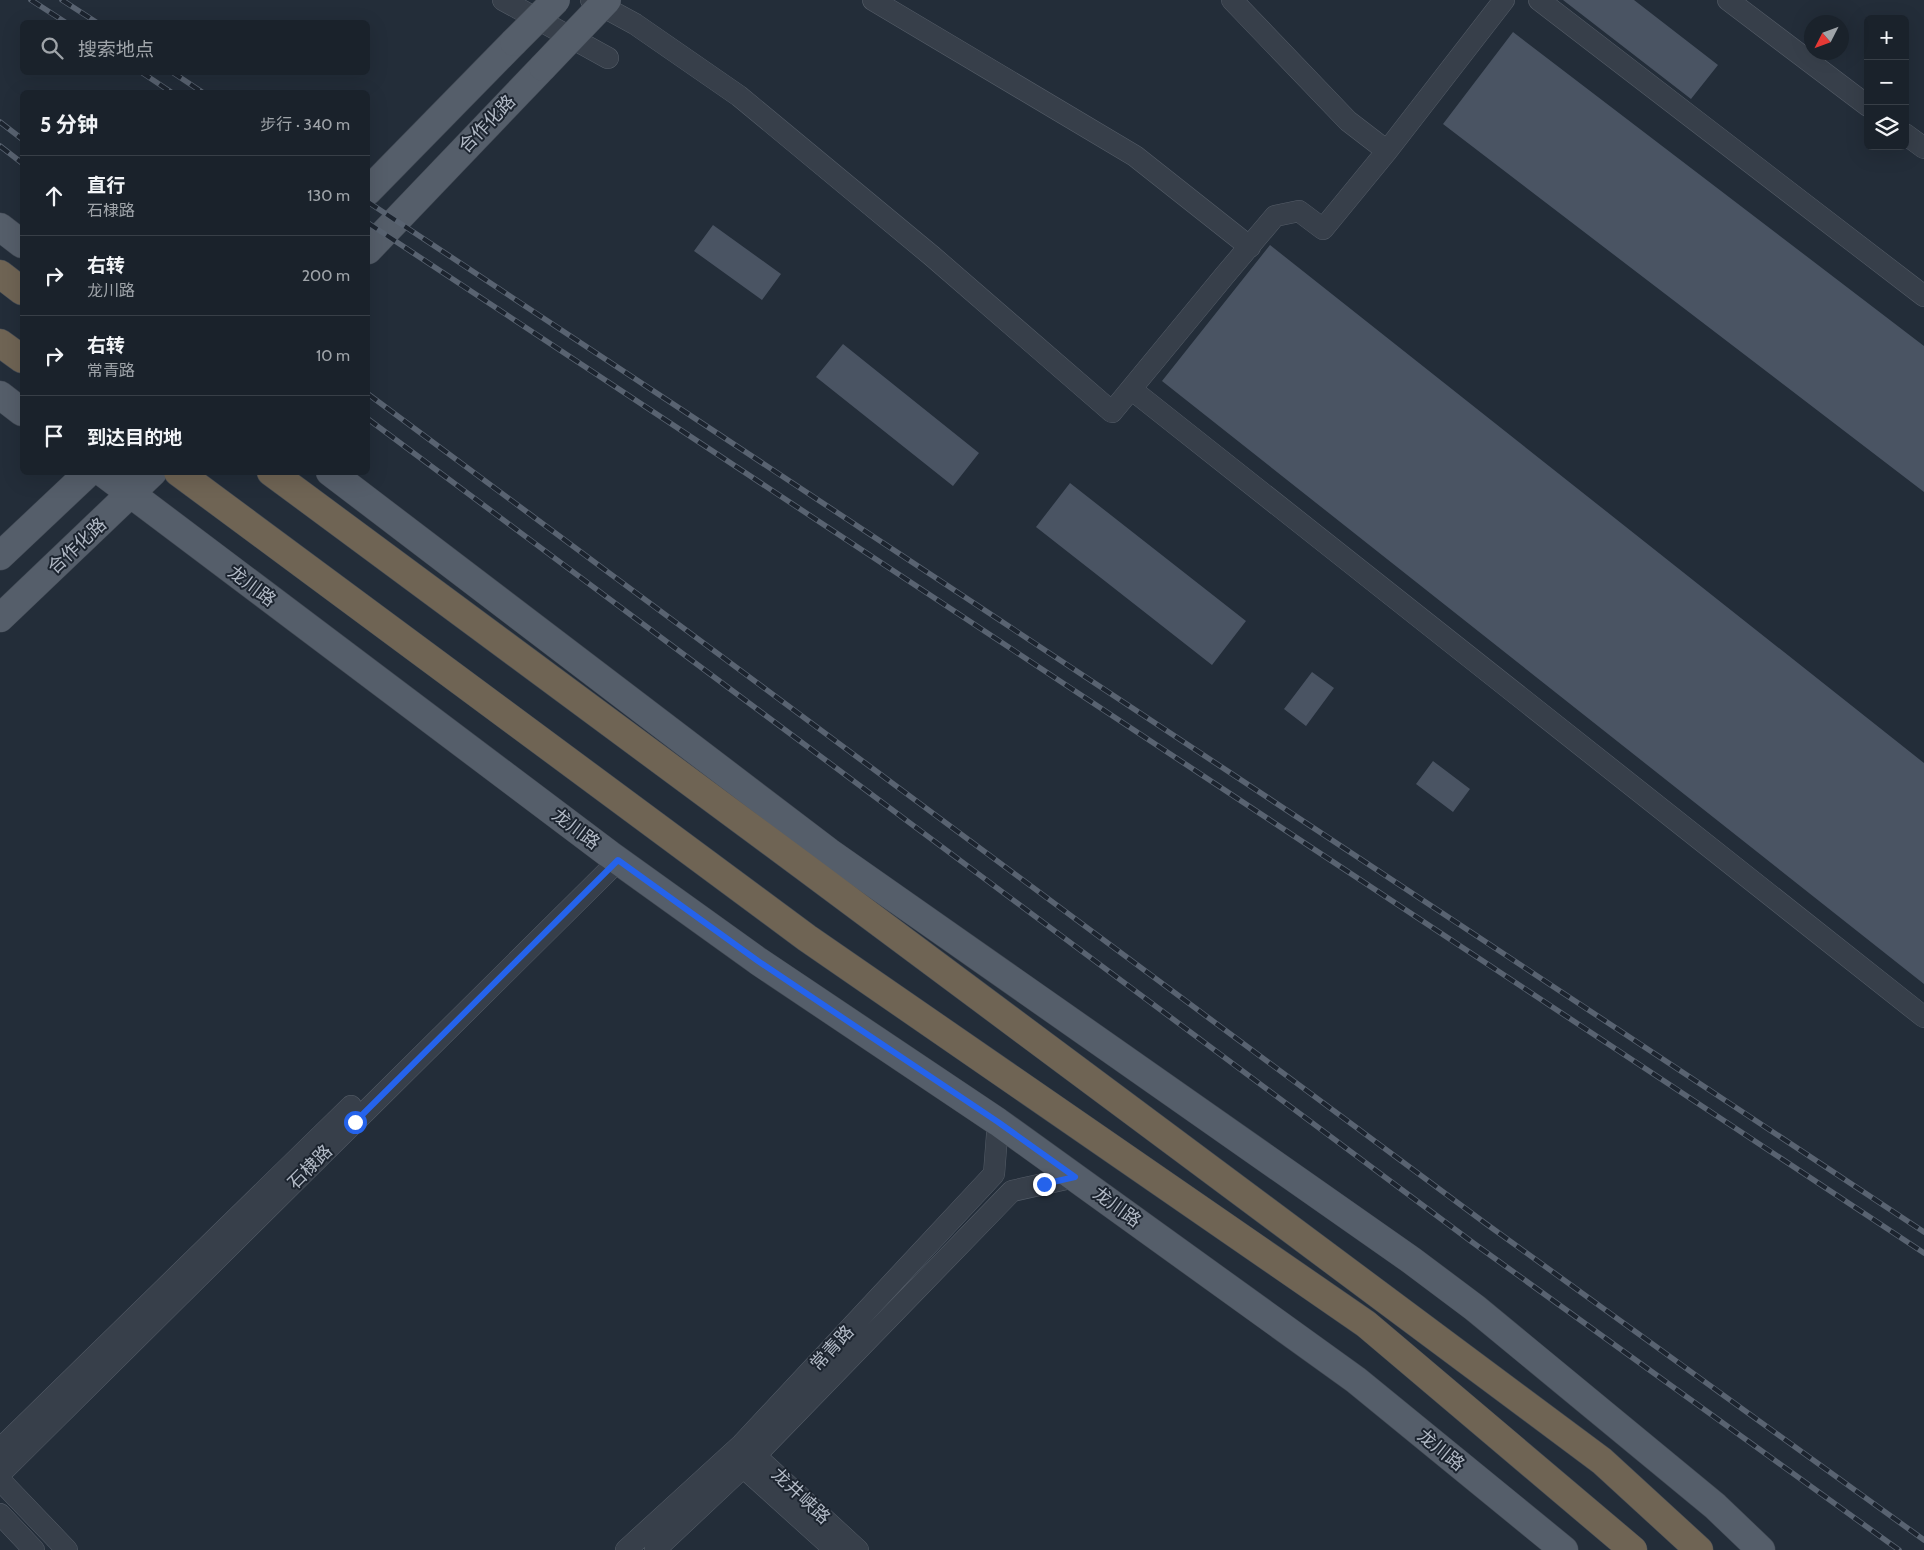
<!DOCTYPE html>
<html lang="zh">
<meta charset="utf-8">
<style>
body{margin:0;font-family:Cabin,"Noto Sans SC",sans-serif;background:#232a33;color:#f1f3f6}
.controls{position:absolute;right:15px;top:15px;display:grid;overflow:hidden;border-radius:8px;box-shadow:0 5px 20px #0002}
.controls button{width:45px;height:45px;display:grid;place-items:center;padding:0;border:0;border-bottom:1px solid #383f47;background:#1a222b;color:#f1f3f6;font:25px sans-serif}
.compass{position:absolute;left:1804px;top:15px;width:45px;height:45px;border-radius:50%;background:#1a222b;box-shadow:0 5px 20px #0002;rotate:228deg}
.stop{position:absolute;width:15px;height:15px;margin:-11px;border:4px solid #2563eb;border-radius:50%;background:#fff}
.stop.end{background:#2563eb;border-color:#fff;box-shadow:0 1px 5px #0008}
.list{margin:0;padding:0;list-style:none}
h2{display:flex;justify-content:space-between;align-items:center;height:65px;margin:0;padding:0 20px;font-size:21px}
h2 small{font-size:16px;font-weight:400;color:#9fa4a9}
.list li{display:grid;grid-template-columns:32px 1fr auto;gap:15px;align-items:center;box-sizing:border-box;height:80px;padding:0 20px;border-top:1px solid #383f47}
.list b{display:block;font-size:19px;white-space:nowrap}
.list p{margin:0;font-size:16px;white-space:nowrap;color:#9fa4a9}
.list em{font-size:16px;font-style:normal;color:#9fa4a9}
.icon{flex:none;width:28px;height:28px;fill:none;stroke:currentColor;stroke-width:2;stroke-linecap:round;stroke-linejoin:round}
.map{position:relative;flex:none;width:1924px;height:1550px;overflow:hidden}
.search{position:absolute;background:#1a222b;box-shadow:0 5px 20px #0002;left:20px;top:20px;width:350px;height:55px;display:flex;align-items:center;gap:12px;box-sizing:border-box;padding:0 18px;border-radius:8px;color:#9fa4a9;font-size:19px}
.panel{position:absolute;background:#1a222b;box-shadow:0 5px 20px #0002;left:20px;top:90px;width:350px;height:385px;border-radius:8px}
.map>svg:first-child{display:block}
.building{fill:#4a5463}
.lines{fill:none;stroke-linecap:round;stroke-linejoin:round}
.minor-casing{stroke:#555d68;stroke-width:22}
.major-casing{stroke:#404853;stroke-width:29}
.highway-casing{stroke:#424a55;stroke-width:29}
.minor{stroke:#373f4a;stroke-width:21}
.major{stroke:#555e6a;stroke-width:28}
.highway{stroke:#6f6454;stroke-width:28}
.rail-casing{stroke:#596371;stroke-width:5.5}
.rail{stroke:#1c242f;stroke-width:4;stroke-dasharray:11;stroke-linecap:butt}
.major-bridge-casing{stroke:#404853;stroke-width:29;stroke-linecap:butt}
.major-bridge{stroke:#555e6a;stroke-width:28}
.route{stroke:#2563eb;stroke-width:6}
.labels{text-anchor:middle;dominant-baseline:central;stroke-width:4;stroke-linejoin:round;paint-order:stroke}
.street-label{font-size:18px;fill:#b2bac6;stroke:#1c242f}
</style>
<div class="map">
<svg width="1924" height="1550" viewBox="0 0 1924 1550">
<rect width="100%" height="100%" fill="#232d39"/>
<path class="building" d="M1563,0H1634L1718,65L1691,99Z
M1513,32L1924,346V492L1443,124Z
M713,225L781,274L762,300L694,251Z
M1270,245L1924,763V984L1162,381Z
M843,344L979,453L953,486L816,377Z
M1070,483L1246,621L1212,665L1036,527Z
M1312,672L1334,688L1306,726L1284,709Z
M1433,761L1470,789L1453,812L1416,784Z"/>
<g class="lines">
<g class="minor-casing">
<path id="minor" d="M503,0L608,58
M591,0L635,24L739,96L932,256L1112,412L1225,275L1275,216L1299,211L1323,229L1387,151
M873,0L1135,156L1250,247
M1232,0L1348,121L1387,151L1504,0
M1539,0L1924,296
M1728,0L1868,106
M1905,134L1924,148
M1131,389L1924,1017
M746,1447L858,1550
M0,1449L351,1106
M732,1460L743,1467L835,1550
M0,1474L619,860
M0,1480L67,1550
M0,1514L34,1550
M626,1550L742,1444L994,1174L998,1122
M655,1550L756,1455L1012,1191L1075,1177"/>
</g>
<g class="major-casing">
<path id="major" d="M368,191L514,42
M0,227L22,244
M368,250L543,67
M0,395L22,412
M102,472L609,854L758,961L998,1122L1356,1380L1564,1550
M330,472L829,852L1411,1260L1475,1308L1715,1506L1761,1550
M0,556L89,472
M0,618L153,472"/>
</g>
<g class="highway-casing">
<path id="highway" d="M0,274L22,291
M0,343L22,359
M178,472L807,938L1366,1324L1633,1550
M271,472L802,865L1602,1461L1699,1550"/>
</g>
<use href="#minor" class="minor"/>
<use href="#major" class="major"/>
<use href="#highway" class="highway"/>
<g class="rail-casing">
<path id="rail" d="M31,0L65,22
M62,0L96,22
M141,72L171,92
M172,72L202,92
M0,122L22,139
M0,146L22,163
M368,202L1924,1232
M368,223L1924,1253
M368,394L1485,1223L1924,1540
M368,419L1472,1242L1899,1550"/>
</g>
<use href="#rail" class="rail"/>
<g class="major-bridge-casing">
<path id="major-bridge" d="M514,42L556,0
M543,67L607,0"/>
</g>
<use href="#major-bridge" class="major-bridge"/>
</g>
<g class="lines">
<path class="route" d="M355,1122L618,860L758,961L998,1122L1075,1177L1044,1184"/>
</g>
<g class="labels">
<g class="street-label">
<text transform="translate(487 124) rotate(-46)">合作化路</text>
<text transform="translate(77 546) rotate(-43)">合作化路</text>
<text transform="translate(252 586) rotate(37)">龙川路</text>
<text transform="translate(576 829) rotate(37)">龙川路</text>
<text transform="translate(310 1167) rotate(-45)">石棣路</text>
<text transform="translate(1117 1207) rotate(36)">龙川路</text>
<text transform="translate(832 1348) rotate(-47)">常青路</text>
<text transform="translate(1441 1450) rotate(39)">龙川路</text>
<text transform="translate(801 1496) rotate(43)">龙井峡路</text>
</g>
</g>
</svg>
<div class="controls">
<button>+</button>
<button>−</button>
<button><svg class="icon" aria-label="layers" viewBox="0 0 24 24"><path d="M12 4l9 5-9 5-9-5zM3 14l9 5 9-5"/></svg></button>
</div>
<svg class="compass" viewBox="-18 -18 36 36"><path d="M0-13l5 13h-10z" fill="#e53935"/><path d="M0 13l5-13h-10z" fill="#9fa4a9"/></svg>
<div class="stop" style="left:355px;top:1122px"></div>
<div class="stop end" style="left:1044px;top:1184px"></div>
<div class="search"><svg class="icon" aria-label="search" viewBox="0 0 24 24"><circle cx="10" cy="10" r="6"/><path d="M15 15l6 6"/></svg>搜索地点</div>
<section class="panel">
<h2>5 分钟<small>步行 · 340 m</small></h2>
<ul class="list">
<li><svg class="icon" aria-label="ahead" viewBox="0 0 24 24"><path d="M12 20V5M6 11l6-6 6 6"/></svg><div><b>直行</b><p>石棣路</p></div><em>130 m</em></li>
<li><svg class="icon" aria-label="right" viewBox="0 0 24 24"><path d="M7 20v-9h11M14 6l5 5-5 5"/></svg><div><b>右转</b><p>龙川路</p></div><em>200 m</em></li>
<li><svg class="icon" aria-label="right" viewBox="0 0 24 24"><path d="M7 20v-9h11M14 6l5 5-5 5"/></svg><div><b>右转</b><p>常青路</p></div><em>10 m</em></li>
<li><svg class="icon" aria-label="arrive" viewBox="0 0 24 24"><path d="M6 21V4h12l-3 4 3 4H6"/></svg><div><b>到达目的地</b></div></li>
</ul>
</section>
</div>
